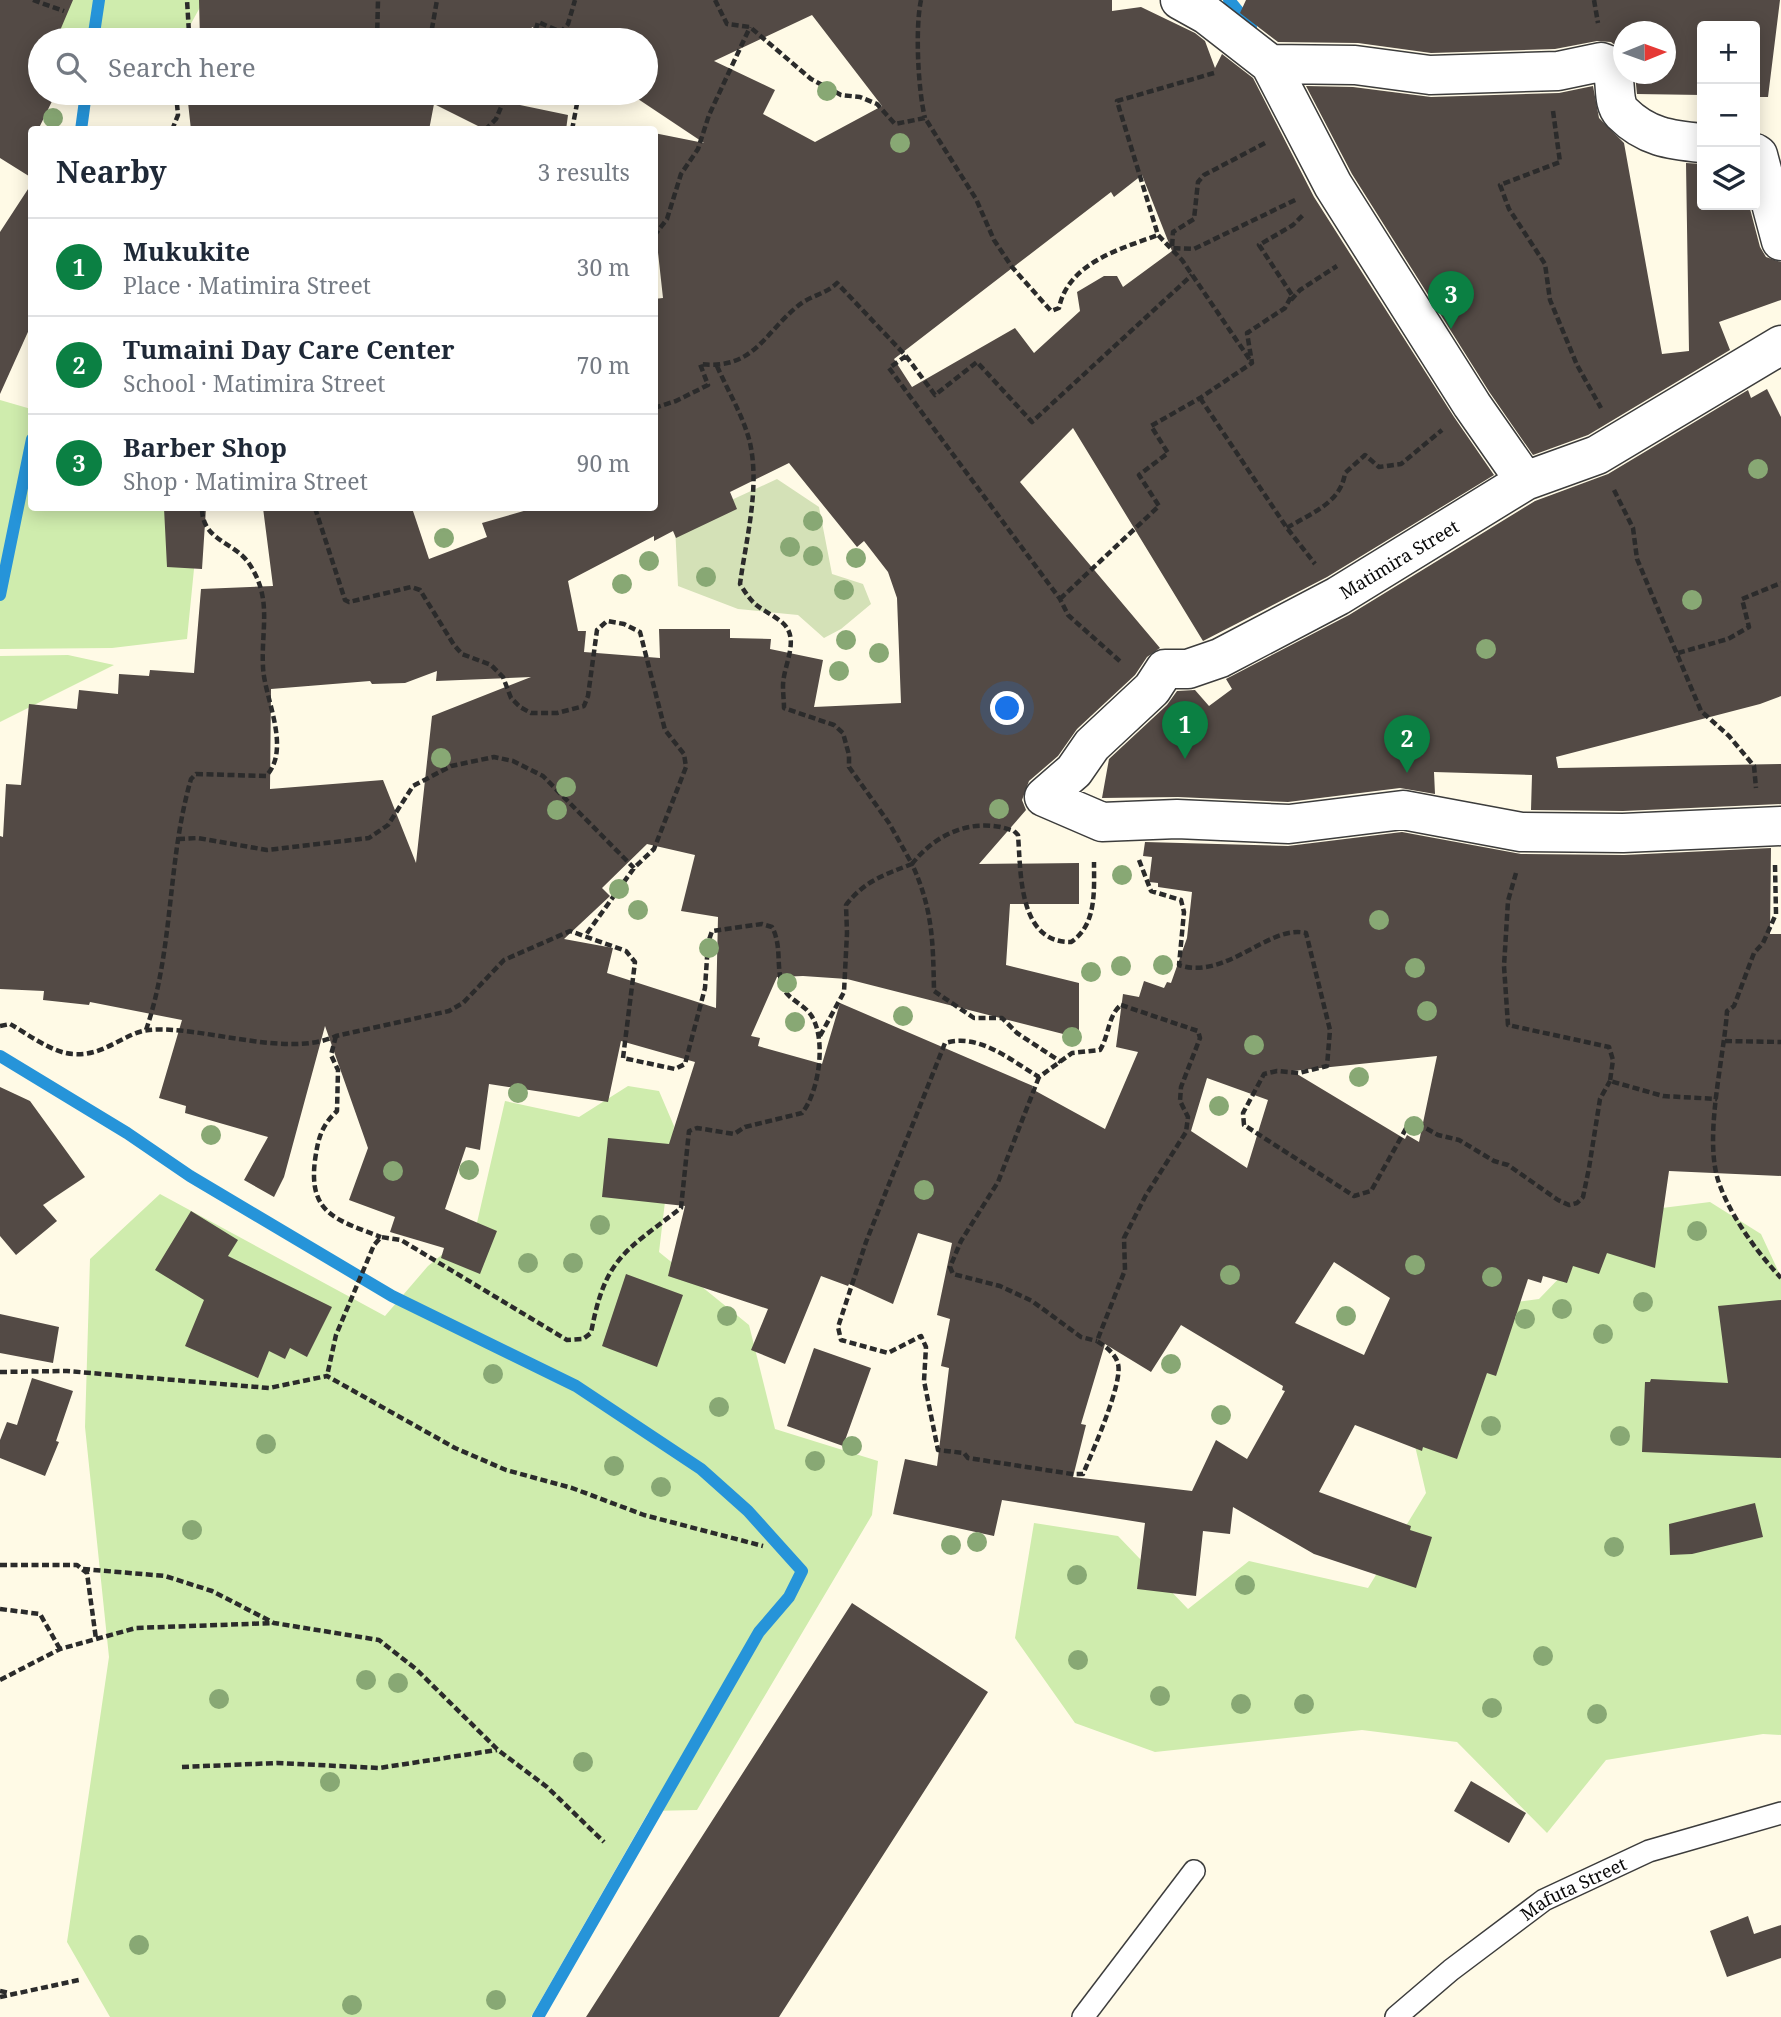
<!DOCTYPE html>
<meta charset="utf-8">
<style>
body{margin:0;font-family:"Noto Serif",serif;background:#f6f6f7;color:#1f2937}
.controls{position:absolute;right:21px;top:21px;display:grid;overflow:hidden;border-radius:7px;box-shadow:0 4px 18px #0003}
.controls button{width:63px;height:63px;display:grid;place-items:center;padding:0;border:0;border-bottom:2px solid #e0e1e3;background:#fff;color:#1f2937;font:35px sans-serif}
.compass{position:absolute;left:1613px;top:21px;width:63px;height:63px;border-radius:50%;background:#fff;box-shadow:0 4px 18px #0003;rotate:89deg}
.you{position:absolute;left:1008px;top:709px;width:24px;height:24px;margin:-18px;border:5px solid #fff;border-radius:50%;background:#1a73e8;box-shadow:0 0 0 10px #1a73e833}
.badge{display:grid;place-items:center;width:46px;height:46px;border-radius:50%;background:#0b8043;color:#fff;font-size:23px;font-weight:700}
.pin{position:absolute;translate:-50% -58px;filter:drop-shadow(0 2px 4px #0008)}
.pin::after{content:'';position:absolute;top:37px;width:24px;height:21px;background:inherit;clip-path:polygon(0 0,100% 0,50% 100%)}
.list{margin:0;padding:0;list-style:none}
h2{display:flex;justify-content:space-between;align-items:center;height:91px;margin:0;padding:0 28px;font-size:30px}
h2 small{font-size:23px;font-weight:400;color:#747a83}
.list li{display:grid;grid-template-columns:46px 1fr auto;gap:21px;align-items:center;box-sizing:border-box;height:98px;padding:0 28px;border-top:2px solid #e0e1e3}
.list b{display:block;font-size:26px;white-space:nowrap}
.list p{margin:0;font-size:23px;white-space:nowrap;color:#747a83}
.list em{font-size:23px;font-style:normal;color:#747a83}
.icon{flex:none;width:38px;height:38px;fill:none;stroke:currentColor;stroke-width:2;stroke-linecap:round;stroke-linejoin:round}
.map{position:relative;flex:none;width:1781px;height:2017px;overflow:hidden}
.search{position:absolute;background:#fff;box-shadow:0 4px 18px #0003;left:28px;top:28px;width:630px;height:77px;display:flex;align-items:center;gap:18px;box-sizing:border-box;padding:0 24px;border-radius:38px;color:#747a83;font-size:26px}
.panel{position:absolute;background:#fff;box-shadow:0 4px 18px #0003;left:28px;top:126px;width:630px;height:385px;border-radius:7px}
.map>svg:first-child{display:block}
.green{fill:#cfecad}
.cemetery{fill:#d4e1b7}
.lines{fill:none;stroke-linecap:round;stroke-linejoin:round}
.stream{stroke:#2694d9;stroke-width:12}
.building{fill:#534a45;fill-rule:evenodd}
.lane-casing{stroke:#3c3c3c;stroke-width:24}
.street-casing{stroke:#3c3c3c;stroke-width:41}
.path{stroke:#2b2b2b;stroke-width:4.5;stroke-dasharray:7 3.5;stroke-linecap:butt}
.lane{stroke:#fff;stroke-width:21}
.street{stroke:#fff;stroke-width:38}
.tree{fill:#88a874}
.labels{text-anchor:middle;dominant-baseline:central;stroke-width:7;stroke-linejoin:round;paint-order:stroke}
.street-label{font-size:18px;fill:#090909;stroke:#fff}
</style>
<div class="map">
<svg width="1781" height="2017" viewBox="0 0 1781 2017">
<rect width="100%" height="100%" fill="#fffae6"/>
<path class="green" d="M50,0H204L182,40H62Z
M0,400L31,409L32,508H165L196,549L187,639L112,648L0,649Z
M68,655L114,665L0,722V656Z
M628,1086L659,1091L674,1126L659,1252L749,1325L775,1429L878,1461L872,1515L697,1810L649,1811L531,2017H110L67,1942L109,1657L85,1427L90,1259L160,1194L385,1316L428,1266L476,1227L505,1101L579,1117Z
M1710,1202L1761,1234L1781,1277V1735L1763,1734L1606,1760L1547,1833L1457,1742L1362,1730L1155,1752L1075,1723L1015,1638L1034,1523L1118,1536L1188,1609L1249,1561L1368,1588L1426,1493L1394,1356L1488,1306L1539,1299L1622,1213Z"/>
<path class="cemetery" d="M777,479L819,507L832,574L863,584L871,604L841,629L824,638L798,615L738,609L678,586L675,526Z"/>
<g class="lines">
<path class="stream" d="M1229,0L1251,27
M93,40L99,0
M81,130L86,93
M0,595L32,439
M0,1056L127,1133L190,1176L392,1296L576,1386L701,1469L748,1511L802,1571L789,1597L759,1632L538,2017"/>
</g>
<path class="building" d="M0,0H73L56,40H40V93H56L38,130H32V178L0,158Z
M199,0H1112V11L1141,7L1195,33L1205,41L1215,68L1222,54L1253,78L1314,197L1454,417L1494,475L1327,577L1203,641L1073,428L1020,482L1160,648L1147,657L1135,675L1077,729L1058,756L1029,781L1022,800L1026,810L979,864L1079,863V904H1010L1006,965L1079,983V1038L847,979L803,976L777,977L751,1036L760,1038L758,1046L822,1064L840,1003L1033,1086L1032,1089L1105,1129L1138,1052L1116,1047L1123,994L1139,997L1144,981L1164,988L1167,982L1171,983L1187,938L1192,892L1158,887V883L1149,882L1152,857L1143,856L1145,842L1288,846L1402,832L1521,854L1624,855L1771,848L1770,934H1781V1176L1669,1171L1655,1268L1607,1253L1599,1274L1573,1266L1567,1283L1543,1276L1541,1283L1528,1279L1496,1376L1487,1373L1457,1459L1423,1447L1422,1451L1355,1425L1319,1492L1411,1526L1410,1530L1432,1537L1416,1588L1314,1554L1233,1507L1230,1534L1203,1531L1196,1596L1137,1589L1145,1523L1002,1500L994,1536L893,1514L905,1459L937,1466L949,1368L941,1366L950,1319L937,1315L952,1243L918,1233L893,1304L849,1284L848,1286L821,1276L785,1364L751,1350L768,1309L668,1276L685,1206L602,1197L608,1138L669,1144L695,1062L621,1041L608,1102L489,1084L480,1150L466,1147L445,1209L497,1231L480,1274L441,1258L444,1248L390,1232L395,1217L349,1200L368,1148L325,1026L284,1177L274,1197L244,1180L268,1137L185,1113L186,1106L159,1098L182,1020L90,1002L89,1005L43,1000L44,991L0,989V836L3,837L6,784L21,785L29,704L77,709L79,690L118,694L119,674L149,676L150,670L194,673L201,589L273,586L263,508H412L429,559L487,537L482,523L534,508H654V299L663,298L654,216V133L704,143L629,93H646V40H551L532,27L528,40H200ZM812,15L882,106L815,142L763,114L775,90L714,61ZM1142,175L1172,251L1123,287L1117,276H1104L1077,292L1080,311L1034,353L1015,328L912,387L894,359L1111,192L1114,197ZM789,463L857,547L864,541L888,572L897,598L901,703L814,707L823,660L770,649L771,639L730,638V629H659L660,658L584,652L586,631H578L568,581L654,536V541L673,531L676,538L737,509L730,492ZM437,671L436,681L531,677L432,716L416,863L383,780L270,789L271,689L370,681L372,684L405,683ZM647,844L695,855L681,911L718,917L716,1008L607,973L613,948L564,939L610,896L602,888ZM1437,1056L1419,1142L1407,1135L1405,1139L1292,1071ZM1207,1078L1268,1100L1247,1168L1191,1131ZM1334,1262L1390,1298L1364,1355L1295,1323ZM1181,1325L1283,1386L1282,1390L1285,1391L1247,1459L1216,1440L1192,1491L1073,1477L1086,1425L1081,1424L1105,1344L1151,1372Z
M1246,0H1780L1768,97H1755V26H1702V95L1637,94L1635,74H1665V32H1623V51L1611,42L1597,41L1555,49L1431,53L1358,43L1278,42L1240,13Z
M1306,86L1353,87L1431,97L1559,93L1593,86L1599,118L1624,143L1662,354L1689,351L1686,163L1702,164V205H1749L1760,247L1766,257L1781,262V300L1719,322L1730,350L1588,435L1533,455L1490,393L1352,174Z
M187,93H505L501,101L568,115L566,130H486L434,104L429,130H191Z
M32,183V323L0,394V232Z
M1767,389L1781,417V696L1760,704L1556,757L1558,768L1781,764V804L1623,811L1531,810L1532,775L1434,772L1435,794L1400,788L1288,802L1178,797L1102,798L1109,759L1167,705L1177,691L1195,690L1209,706L1232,689L1226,679L1349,615L1535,501L1608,474L1748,390L1751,398Z
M164,508H206L202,569L167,567Z
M0,1087L30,1101L85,1177L43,1205L57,1221L16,1255L0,1236Z
M191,1211L238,1240L228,1256L332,1307L307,1357L290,1348L285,1359L269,1351L258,1378L185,1346L204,1300L155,1270Z
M626,1274L683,1295L657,1367L602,1346Z
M1781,1300V1458L1642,1452L1645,1382H1650L1651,1379L1728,1383L1718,1306Z
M0,1314L59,1327L53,1363L0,1353Z
M814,1348L871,1368L843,1446L787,1426Z
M32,1378L73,1391L56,1441L59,1442L45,1476L0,1458V1440L7,1422L17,1425Z
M1755,1503L1763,1537L1692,1554L1670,1555L1669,1524Z
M852,1603L988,1692L779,2017H586Z
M1471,1781L1526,1813L1509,1843L1454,1811Z
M1748,1916L1754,1934L1781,1925V1958L1727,1977L1710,1931Z"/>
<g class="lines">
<g class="lane-casing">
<g id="lane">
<path d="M1083,2017L1194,1871"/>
<path id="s1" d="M1396,2017L1451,1970L1544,1900L1649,1851L1781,1813"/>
</g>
</g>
<g class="street-casing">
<path id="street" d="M1180,0L1207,15L1270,64L1333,185L1472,405L1525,481
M1270,64L1355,65L1430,75L1558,71L1601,62C1623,68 1608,98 1622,113C1646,137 1670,140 1702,143
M1755,153L1758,155L1781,241
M1781,345L1597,455L1525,481L1338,596L1220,658L1188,669H1165L1152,689L1092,745L1074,771L1044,797L1102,822L1177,819L1289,824L1403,810L1521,832L1623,833L1781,826"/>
</g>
<path class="path" d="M33,0L64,11
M715,0L727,24L750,27L811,79L841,95L860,97L877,104L895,124L925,118L976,199L994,240L1012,267L1051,311L1059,308C1068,263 1120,249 1158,235
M921,0C915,28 918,90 925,118
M1594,0L1598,23
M186,40L189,33L187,0
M377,40L378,0
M430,40L437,0
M533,40L538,22L561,32L568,24L575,0
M1214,73L1117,101L1158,235L1182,260L1250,360
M1553,111L1560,162L1500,185L1509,209L1545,264L1550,300L1577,365L1601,408
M172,130L178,115L176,93
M457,130H465
M485,130L496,119L507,93
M572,130L579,93
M1265,143L1204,175L1198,182L1194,219L1173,232L1172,248L1194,249L1297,199
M654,236L667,219L681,174L698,149L709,115L750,27
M1291,300L1300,290L1337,266
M906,356L889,368L1060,599L1068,615L1122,663
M717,366C728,391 742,414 749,439C761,485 746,539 740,584C756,610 758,605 779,620C803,636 783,664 783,686C783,694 784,701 784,708L834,725L843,733L849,755V767L889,823L912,864C936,833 975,816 1014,831L1018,835C1021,872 1018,943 1071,942C1097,925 1094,890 1094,862
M1200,398L1287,528L1315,564
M654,408L676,401L708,385L700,364C754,370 763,334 799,305C810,296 826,294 837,283L906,356L935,395L977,362L1032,422L1192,275
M1614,490L1633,528L1637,559L1701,711L1729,736L1754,766L1756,788
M315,508L345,600L349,602L411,587L420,590L454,645L462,654L491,665L503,677L511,698L520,707L531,713H557L584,706L588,696L597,630L607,621L624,624L640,632L665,730L684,754L686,767L654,849L634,868L585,936
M1287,528C1311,513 1341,503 1345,473L1365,455L1379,467L1401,464L1442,430
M1060,599L1159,506L1139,475L1168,453L1151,426L1200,398L1252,363L1247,333L1285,308L1292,295L1259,245L1293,225L1304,214
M1678,653L1728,639L1749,627L1742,599L1781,583
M178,839L198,838L267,850L369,838L388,825L413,786L451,766L494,757L513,761L543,776L634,868
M1139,860L1151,891L1181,900L1184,912L1179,965C1226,981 1269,924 1306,933L1330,1030L1327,1066L1299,1073L1277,1071L1264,1074L1243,1113L1244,1125L1354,1196L1371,1191L1408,1125L1415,1122L1438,1135L1459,1140L1494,1161L1508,1165L1558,1200L1569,1205L1577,1203L1583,1197L1589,1168L1600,1099L1610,1081
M1775,865L1776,914L1763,943L1754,953L1734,1006L1727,1011C1724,1059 1703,1138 1719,1183C1731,1217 1757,1252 1781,1278
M1516,873L1508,901L1504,966L1508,1025L1609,1047L1613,1060L1610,1081L1663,1096L1717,1099
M1121,1005L1198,1031L1200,1038L1181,1087L1180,1101L1188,1117L1186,1132L1146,1195L1124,1238L1125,1270L1097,1341C1105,1346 1116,1354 1118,1364C1123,1382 1094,1448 1086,1467L1083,1474H1072L968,1458L964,1453L938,1450L924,1381L926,1347L921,1336L888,1353L841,1340L838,1327L866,1242L945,1043C980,1033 1010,1060 1039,1077L1072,1053L1100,1050C1109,1036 1108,1015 1121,1005Z
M0,1026L10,1024C28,1034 52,1053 73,1054C104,1057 125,1032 149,1030C201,1025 287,1059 336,1036L449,1011L463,1003L504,960L570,931L626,951L635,962L623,1058L675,1069L685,1064L705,988L708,943L712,931L762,924L772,927C782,946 776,965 782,985C786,999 803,1003 811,1015C827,1039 819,1092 802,1113L745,1127L734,1134L697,1128L689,1131L681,1208C624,1252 605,1258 591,1333L583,1339L567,1340L401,1240L381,1237L374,1245L336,1335L327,1376
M146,1030C174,949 167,861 191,779L196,774L266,776C292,749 264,697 263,667C261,627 273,598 248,562C232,541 202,540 202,508
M336,1036L331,1055L338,1070L337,1111C321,1126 318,1139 315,1160C308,1214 337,1220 381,1237
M820,1036L844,992L847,933L846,905C864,881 886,874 912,864C933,910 933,942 934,991L974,1018H1002L1017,1033L1061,1062
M1725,1041L1781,1042
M1039,1077L998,1182L961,1241L950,1267L953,1274L1000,1286L1032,1301L1081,1337L1097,1341
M0,1372L67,1371L269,1388L327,1376L455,1448L506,1470L572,1488L644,1515L763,1546
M0,1565H77L87,1573L96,1639
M83,1569L165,1576L212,1591L274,1623L379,1640L416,1669L498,1750L547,1787L604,1842
M0,1609L40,1614L60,1649
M0,1680L60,1649L136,1628L273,1623
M182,1767L277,1763L379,1768L497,1750
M0,1991L9,1993
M0,1997L79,1980"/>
<use href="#lane" class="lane"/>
<use href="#street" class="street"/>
</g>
<g class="tree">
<circle cx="827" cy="91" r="10"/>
<circle cx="53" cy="118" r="10"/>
<circle cx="900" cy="143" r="10"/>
<circle cx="1758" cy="469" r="10"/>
<circle cx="813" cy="521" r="10"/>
<circle cx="444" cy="538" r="10"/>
<circle cx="790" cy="547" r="10"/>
<circle cx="813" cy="556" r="10"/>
<circle cx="856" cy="558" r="10"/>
<circle cx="649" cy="561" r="10"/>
<circle cx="706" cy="577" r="10"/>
<circle cx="622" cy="584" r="10"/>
<circle cx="844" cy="590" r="10"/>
<circle cx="1692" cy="600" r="10"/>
<circle cx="846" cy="640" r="10"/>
<circle cx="1486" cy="649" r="10"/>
<circle cx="879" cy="653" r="10"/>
<circle cx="839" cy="671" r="10"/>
<circle cx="441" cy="758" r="10"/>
<circle cx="566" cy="787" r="10"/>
<circle cx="999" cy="809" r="10"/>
<circle cx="557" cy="810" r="10"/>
<circle cx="1122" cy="875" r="10"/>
<circle cx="619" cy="889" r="10"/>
<circle cx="638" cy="910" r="10"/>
<circle cx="1379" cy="920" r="10"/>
<circle cx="709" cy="948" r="10"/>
<circle cx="1163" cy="965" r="10"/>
<circle cx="1121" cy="966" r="10"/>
<circle cx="1415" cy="968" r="10"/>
<circle cx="1091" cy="972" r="10"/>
<circle cx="787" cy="983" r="10"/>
<circle cx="1427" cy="1011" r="10"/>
<circle cx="903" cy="1016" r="10"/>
<circle cx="795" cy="1022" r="10"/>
<circle cx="1072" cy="1037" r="10"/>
<circle cx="1254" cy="1045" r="10"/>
<circle cx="1359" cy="1077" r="10"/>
<circle cx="518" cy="1093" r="10"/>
<circle cx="1219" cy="1106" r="10"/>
<circle cx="1414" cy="1126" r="10"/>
<circle cx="211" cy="1135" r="10"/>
<circle cx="469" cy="1170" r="10"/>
<circle cx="393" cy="1171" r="10"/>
<circle cx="924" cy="1190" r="10"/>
<circle cx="600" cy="1225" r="10"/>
<circle cx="1697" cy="1231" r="10"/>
<circle cx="528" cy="1263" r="10"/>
<circle cx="573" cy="1263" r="10"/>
<circle cx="1415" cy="1265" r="10"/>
<circle cx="1230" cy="1275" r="10"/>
<circle cx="1492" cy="1277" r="10"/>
<circle cx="1643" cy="1302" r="10"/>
<circle cx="1562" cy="1309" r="10"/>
<circle cx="727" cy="1316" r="10"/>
<circle cx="1346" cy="1316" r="10"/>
<circle cx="1525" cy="1319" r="10"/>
<circle cx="1603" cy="1334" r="10"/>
<circle cx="1171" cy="1364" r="10"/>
<circle cx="493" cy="1374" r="10"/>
<circle cx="719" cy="1407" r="10"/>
<circle cx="1221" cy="1415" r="10"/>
<circle cx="1491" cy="1426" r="10"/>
<circle cx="1620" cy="1436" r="10"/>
<circle cx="266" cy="1444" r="10"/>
<circle cx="852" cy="1446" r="10"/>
<circle cx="815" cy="1461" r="10"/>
<circle cx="614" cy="1466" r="10"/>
<circle cx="661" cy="1487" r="10"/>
<circle cx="192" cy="1530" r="10"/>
<circle cx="977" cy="1542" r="10"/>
<circle cx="951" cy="1545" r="10"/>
<circle cx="1614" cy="1547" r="10"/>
<circle cx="1077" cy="1575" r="10"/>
<circle cx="1245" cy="1585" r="10"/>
<circle cx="1543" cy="1656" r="10"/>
<circle cx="1078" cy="1660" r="10"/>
<circle cx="366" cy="1680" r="10"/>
<circle cx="398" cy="1683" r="10"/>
<circle cx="1160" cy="1696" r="10"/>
<circle cx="219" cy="1699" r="10"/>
<circle cx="1241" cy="1704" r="10"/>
<circle cx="1304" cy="1704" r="10"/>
<circle cx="1492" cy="1708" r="10"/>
<circle cx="1597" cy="1714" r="10"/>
<circle cx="583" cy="1762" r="10"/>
<circle cx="330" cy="1782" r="10"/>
<circle cx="139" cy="1945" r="10"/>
<circle cx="496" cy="2000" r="10"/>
<circle cx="352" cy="2005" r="10"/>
</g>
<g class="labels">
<g class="street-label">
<text transform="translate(1399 559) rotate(-31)">Matimira Street</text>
<text stroke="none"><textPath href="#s1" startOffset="220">Mafuta Street</textPath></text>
</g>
</g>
</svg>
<div class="controls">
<button>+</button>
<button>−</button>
<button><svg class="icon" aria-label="layers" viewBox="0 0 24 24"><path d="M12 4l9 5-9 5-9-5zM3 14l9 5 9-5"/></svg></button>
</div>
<svg class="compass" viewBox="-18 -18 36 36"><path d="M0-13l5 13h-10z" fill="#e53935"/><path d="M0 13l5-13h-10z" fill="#747a83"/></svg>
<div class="you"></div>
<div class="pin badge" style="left:1185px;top:759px">1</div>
<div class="pin badge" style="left:1407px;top:773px">2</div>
<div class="pin badge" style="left:1451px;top:329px">3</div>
<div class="search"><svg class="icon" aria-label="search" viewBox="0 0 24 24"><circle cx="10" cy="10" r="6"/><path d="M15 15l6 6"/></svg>Search here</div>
<section class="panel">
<h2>Nearby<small>3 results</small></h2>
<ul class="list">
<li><span class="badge">1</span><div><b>Mukukite</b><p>Place · Matimira Street</p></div><em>30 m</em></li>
<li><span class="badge">2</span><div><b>Tumaini Day Care Center</b><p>School · Matimira Street</p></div><em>70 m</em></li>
<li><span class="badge">3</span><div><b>Barber Shop</b><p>Shop · Matimira Street</p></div><em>90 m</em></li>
</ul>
</section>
</div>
